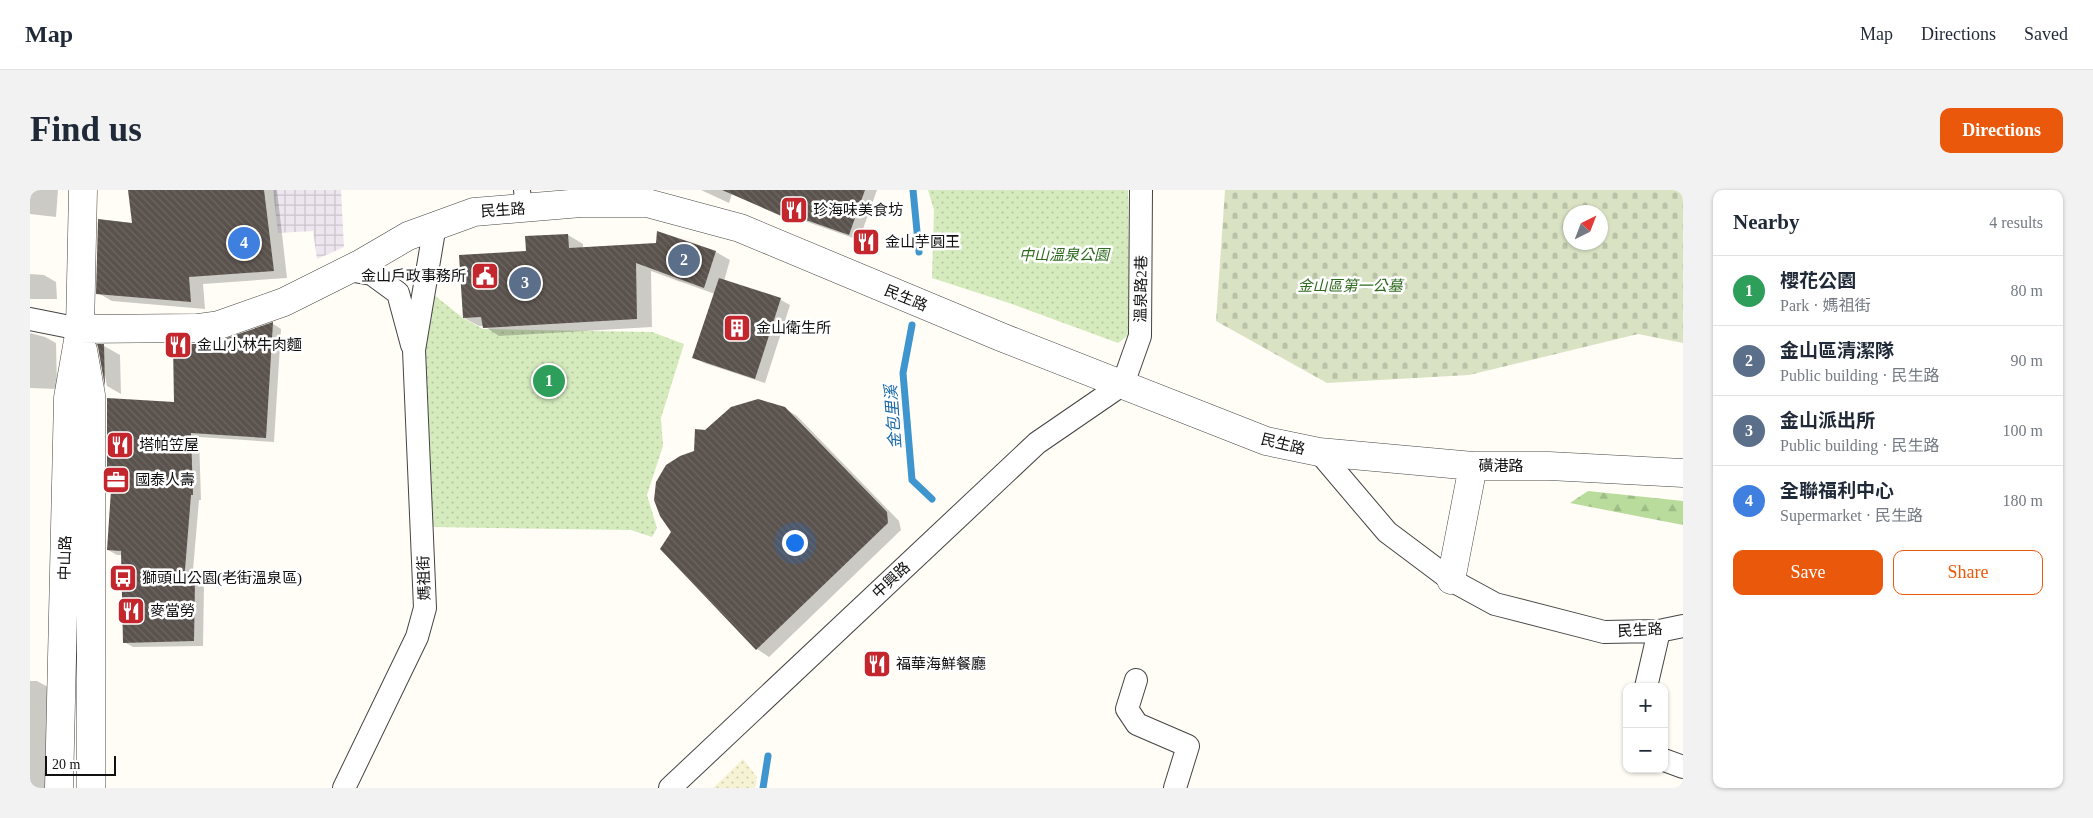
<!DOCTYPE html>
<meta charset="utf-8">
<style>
body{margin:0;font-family:"Times New Roman","Noto Sans TC",serif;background:#f2f2f3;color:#1f2937}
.controls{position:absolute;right:15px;bottom:15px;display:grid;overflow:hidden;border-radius:10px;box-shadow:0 1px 4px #0004}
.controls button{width:45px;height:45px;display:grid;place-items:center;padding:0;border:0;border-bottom:1px solid #e0e1e3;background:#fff;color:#1f2937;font:25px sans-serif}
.compass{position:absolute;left:1533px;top:15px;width:45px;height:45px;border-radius:50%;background:#fff;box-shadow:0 1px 4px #0004;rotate:42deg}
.scale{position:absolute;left:15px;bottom:12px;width:71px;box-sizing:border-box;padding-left:5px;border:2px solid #111;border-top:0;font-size:14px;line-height:18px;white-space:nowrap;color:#111;-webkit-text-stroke:4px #fff;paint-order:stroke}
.you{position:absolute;left:764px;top:352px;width:18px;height:18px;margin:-12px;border:4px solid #fff;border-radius:50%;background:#1a73e8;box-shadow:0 0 0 8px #1a73e833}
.badge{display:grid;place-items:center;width:32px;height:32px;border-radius:50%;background:#ea580c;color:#fff;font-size:16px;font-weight:700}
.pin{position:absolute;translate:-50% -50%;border:2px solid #fff;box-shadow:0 1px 5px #0006}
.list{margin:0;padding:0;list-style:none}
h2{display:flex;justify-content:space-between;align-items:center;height:65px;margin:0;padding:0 20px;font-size:21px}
h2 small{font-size:16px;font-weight:400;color:#747a83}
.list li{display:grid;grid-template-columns:32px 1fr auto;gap:15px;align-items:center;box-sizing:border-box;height:70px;padding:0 20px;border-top:1px solid #e0e1e3}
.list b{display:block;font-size:19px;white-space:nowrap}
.list p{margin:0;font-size:16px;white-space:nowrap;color:#747a83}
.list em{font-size:16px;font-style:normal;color:#747a83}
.actions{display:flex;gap:10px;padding:15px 20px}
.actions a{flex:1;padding:11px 0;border:1px solid #ea580c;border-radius:10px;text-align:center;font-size:18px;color:#ea580c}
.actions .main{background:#ea580c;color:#fff}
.map{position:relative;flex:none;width:1653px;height:598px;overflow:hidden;border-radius:10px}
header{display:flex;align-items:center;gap:30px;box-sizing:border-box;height:70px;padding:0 25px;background:#fff;border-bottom:1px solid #e0e1e3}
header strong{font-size:24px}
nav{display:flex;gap:28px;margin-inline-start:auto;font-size:18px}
.intro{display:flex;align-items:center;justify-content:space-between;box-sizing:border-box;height:120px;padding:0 30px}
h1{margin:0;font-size:35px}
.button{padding:12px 22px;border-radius:10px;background:#ea580c;color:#fff;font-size:18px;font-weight:700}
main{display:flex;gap:30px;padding:0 30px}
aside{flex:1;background:#fff;border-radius:10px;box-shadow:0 1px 4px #0004}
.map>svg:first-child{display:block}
.industrial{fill:url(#industrial-grid)}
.farmland{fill:url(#farmland-dots)}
.forest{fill:url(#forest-firs)}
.cemetery{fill:url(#cemetery-stones);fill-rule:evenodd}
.park{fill:url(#park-dots)}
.shadow{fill:#0003}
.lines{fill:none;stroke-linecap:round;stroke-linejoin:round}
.stream{stroke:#3f96cf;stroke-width:7}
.building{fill:url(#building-back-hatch)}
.pedestrian-casing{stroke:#444;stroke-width:18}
.minor-casing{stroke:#444;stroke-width:24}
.tertiary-casing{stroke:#444;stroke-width:29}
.pedestrian{stroke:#fff;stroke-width:16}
.minor{stroke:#fff;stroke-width:22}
.tertiary{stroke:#fff;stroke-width:28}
.labels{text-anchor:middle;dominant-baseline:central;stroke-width:5;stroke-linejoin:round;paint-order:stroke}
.street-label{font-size:15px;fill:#111;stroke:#fff}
.poi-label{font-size:15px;fill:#111;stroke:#fff;text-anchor:start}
.park-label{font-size:15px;font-style:italic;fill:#2f6b1f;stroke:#fff}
.water-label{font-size:16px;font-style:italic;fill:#1768a6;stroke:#fff}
</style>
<header>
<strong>Map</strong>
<nav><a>Map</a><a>Directions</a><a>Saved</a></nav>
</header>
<div class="intro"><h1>Find us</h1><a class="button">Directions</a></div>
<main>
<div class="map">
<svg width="1653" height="598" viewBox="0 0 1653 598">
<defs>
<pattern id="industrial-grid" width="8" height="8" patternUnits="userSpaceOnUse" patternTransform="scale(1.25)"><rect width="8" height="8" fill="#eee6ef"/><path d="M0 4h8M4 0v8" fill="none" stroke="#cbc4cc"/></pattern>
<pattern id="farmland-dots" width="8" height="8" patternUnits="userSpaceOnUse" patternTransform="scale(1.25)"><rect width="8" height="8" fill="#f6f3d4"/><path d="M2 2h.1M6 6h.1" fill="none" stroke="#d2cfb5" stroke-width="1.8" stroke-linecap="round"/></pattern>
<pattern id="forest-firs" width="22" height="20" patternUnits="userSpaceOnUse" patternTransform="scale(1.25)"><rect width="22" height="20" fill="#b9dc9c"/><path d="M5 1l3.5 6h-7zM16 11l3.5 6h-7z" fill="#9ebc85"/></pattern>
<pattern id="cemetery-stones" width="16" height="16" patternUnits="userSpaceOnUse" patternTransform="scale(1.25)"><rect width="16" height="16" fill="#d9e3c4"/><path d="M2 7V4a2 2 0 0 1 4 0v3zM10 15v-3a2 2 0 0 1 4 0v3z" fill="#b9c2a7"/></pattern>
<pattern id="park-dots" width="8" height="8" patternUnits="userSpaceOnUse" patternTransform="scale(1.25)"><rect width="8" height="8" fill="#d5ebbd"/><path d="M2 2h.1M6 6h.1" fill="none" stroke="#b6c8a1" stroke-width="1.8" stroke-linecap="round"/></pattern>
<pattern id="building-back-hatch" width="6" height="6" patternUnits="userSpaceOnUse" patternTransform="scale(1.25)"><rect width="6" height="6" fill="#5a524d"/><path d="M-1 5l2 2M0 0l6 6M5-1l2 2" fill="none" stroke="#6d6662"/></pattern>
</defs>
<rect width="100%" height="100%" fill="#fffdf5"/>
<path class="industrial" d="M243,0H311L314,57L287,69L283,41L248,43Z"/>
<path class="farmland" d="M713,569L727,587L725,598H683Z"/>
<path class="forest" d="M1558,301L1653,311V335L1540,313Z"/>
<path class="cemetery" d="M1195,0H1653V153L1608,144L1439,185L1297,193L1186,131ZM1540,22H1570V52H1540Z"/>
<path class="park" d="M898,0H1098L1100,144L1088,153L982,114L902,88L904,20Z
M399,101L433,128L453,139L622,142L654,154L631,228L633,256L617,305L627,338L622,347L601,340L403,337L393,135Z"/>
<path class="shadow" d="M0,0H28L26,27L0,24Z
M100,0H247L257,88L173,94L175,119L82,111L68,103L104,35Z
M671,0H847L829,50L766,28L764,32L702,4L699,13Z
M628,42L686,62L700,70L694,91L751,110L760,115L735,193L674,173L664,167L685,104L621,81L622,137L469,146L454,136H449L434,128L498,62L538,45L553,54V58L627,54Z
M0,84L14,85L26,92L27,109H0Z
M243,134L251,139L244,252L169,247L171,310H169L162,392L174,397L173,456L103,457L94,452L92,365H87L78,360L82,301L78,299L146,213L167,155L192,152Z
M0,143L15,147L26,153L27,199L0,198Z
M69,156H74L90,165L91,204L77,196Z
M754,218L767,226L869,331L871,340L739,467L727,459L631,358L643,342L665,262L676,241Z
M0,491H7L18,497L23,598H0Z"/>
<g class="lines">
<path class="stream" d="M883,0L889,62
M882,135L873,183L882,290L902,309
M733,598L738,566"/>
</g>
<path class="building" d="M98,0H234L244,81L159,87L161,112L66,104L68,29L102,33Z
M692,0H835L819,45L756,23L754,27Z
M627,41L686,61L674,98L606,73L607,129L453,138L451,127L433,128L429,65L496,61L495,46L538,44L539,58L626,53Z
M689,88L751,108L725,189L662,168Z
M243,132L236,248L161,243L163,305H161L154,392L165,391L164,451L93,453L91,361L77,360L81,300H77V208L144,212L143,154H167L191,150Z
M67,154H74L75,197L68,157Z
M728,209L755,217L857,322L858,333L726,460L630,359L641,342L630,326L624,310L626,292L636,275L650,266L664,261L665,239L675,240L701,217Z"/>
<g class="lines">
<g class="pedestrian-casing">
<path id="pedestrian" d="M492,0L494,19"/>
</g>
<g class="minor-casing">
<path id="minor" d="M318,80L342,84L368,103L382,155
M0,129L50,139
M1289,262L1357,342L1421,390L1465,414L1574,442L1629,441L1653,436
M1106,490L1097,519L1107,534L1158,556L1145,598
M1616,497L1629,441
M1634,570L1653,577
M314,598L387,447L395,418L384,160L405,35
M640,598L1007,253L1093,194L1110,146L1111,0"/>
</g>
<g class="tertiary-casing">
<path id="tertiary" d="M50,139L167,138L189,135L254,112L330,74L378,46L444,22L551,13H617L710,38L971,147L1236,251L1289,262L1443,276H1519L1653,283
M53,160L61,205V598
M1421,390L1443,276
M29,598L38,208L50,139L53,0"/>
</g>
<use href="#pedestrian" class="pedestrian"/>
<use href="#minor" class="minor"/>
<use href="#tertiary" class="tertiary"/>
</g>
<defs>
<g id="restaurant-square" transform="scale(1.4375)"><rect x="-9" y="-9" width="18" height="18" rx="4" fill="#c4262e" stroke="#fff"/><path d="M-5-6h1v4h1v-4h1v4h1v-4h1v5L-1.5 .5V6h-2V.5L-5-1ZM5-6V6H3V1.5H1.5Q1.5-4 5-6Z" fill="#fff"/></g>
<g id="civic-square" transform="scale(1.4375)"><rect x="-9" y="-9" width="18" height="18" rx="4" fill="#c4262e" stroke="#fff"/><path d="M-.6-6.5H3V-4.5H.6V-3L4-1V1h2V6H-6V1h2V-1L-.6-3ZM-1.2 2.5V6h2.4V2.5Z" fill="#fff"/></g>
<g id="building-square" transform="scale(1.4375)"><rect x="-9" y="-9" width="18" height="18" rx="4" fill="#c4262e" stroke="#fff"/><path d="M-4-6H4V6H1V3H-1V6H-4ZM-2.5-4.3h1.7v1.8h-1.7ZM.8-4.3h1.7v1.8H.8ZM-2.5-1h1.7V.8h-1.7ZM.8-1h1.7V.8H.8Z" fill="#fff"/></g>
<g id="office-square" transform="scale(1.4375)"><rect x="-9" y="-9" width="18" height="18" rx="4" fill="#c4262e" stroke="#fff"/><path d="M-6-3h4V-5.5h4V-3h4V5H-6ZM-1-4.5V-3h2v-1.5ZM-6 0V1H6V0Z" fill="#fff"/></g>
<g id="bus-square" transform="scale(1.4375)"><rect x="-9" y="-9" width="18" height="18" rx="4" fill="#c4262e" stroke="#fff"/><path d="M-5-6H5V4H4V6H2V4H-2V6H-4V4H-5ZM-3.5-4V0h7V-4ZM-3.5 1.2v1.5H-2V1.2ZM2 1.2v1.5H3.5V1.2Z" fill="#fff"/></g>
</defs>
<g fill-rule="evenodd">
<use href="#restaurant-square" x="764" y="20"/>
<use href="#restaurant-square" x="836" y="52"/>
<use href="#civic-square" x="455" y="86"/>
<use href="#building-square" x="707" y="138"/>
<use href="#restaurant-square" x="148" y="155"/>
<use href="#restaurant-square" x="90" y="255"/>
<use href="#office-square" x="86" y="290"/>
<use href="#bus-square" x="93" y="388"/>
<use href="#restaurant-square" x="101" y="421"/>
<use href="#restaurant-square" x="847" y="474"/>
</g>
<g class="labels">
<g class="street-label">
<text transform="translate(473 20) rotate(-4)">民生路</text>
<text transform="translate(1111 99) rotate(-89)">溫泉路2巷</text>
<text transform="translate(876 108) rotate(22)">民生路</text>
<text transform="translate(1253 254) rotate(14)">民生路</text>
<text x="1471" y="276">磺港路</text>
<text transform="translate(35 368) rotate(-89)">中山路</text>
<text transform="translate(394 388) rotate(-92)">媽祖街</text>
<text transform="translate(861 390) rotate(-43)">中興路</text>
<text transform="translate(1610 440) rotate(-3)">民生路</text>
</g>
<g class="poi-label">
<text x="783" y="20">珍海味美食坊</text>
<text x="855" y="52">金山芋圓王</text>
<text x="436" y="86" text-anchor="end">金山戶政事務所</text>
<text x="726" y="138">金山衛生所</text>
<text x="167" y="155">金山小林牛肉麵</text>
<text x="109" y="255">塔帕笠屋</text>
<text x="105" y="290">國泰人壽</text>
<text x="112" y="388">獅頭山公園(老街溫泉區)</text>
<text x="120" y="421">麥當勞</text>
<text x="866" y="474">福華海鮮餐廳</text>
</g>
<g class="park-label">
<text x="1034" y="65">中山溫泉公園</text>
<text x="1320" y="96">金山區第一公墓</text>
</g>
<g class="water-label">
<text transform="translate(863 227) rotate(-94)">金包里溪</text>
</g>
</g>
</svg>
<div class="controls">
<button>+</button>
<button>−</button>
</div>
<svg class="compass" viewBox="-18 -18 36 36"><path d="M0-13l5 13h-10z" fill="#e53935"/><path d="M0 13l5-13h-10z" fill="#747a83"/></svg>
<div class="scale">20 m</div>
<div class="you"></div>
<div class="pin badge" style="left:519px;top:191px;background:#2e9e5b">1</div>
<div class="pin badge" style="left:654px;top:70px;background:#5c6f8a">2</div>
<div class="pin badge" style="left:495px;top:93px;background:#5c6f8a">3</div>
<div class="pin badge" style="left:214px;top:53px;background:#3f7fe0">4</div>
</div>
<aside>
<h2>Nearby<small>4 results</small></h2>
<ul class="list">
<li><span class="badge" style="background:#2e9e5b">1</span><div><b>櫻花公園</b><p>Park · 媽祖街</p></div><em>80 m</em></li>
<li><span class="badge" style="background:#5c6f8a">2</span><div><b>金山區清潔隊</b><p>Public building · 民生路</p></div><em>90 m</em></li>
<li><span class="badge" style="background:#5c6f8a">3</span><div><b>金山派出所</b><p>Public building · 民生路</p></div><em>100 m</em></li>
<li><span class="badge" style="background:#3f7fe0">4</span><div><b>全聯福利中心</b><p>Supermarket · 民生路</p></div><em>180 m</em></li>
</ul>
<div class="actions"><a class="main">Save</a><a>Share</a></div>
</aside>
</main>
